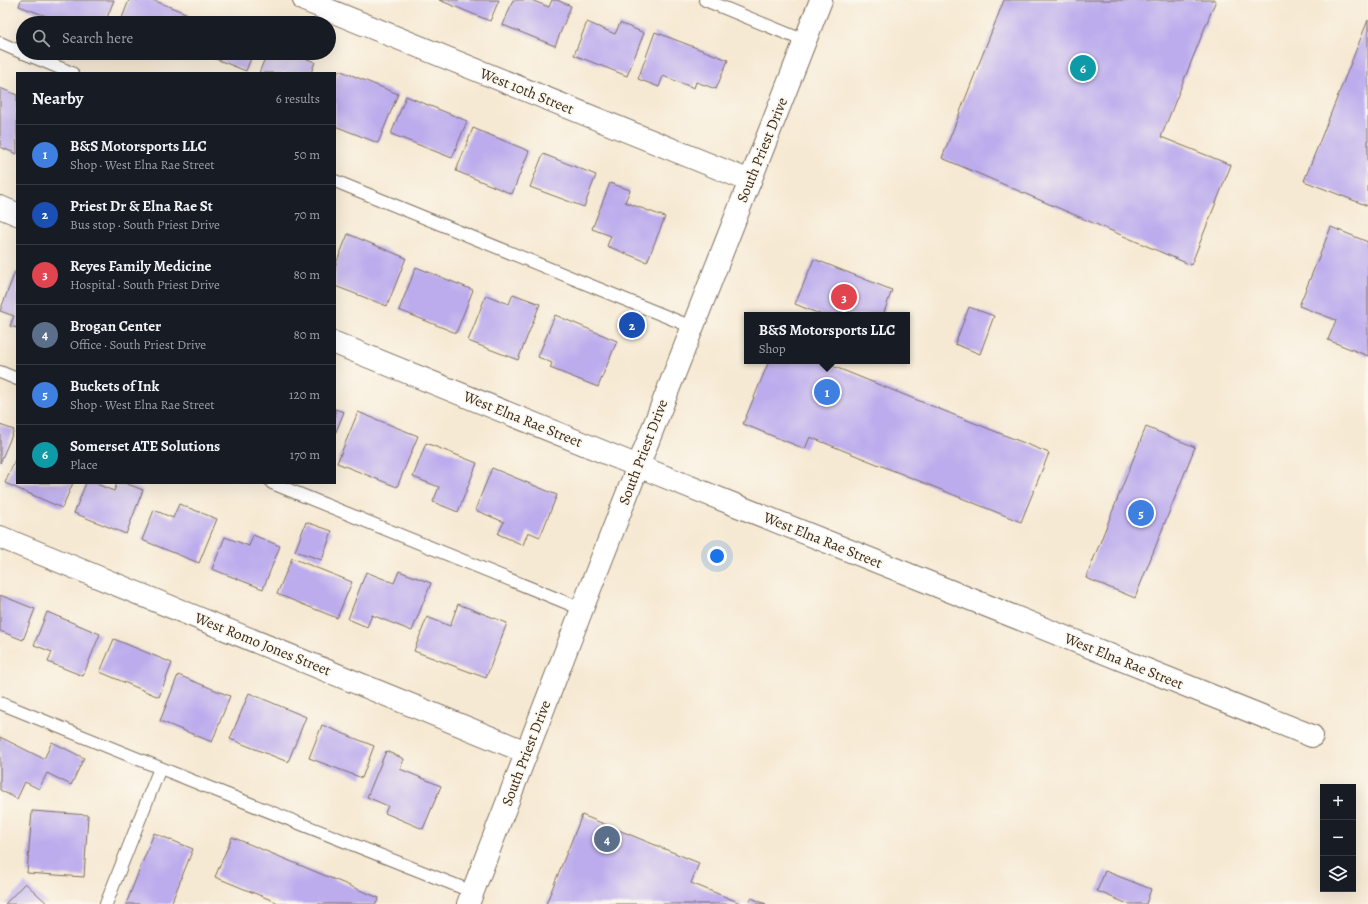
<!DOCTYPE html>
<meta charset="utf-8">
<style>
body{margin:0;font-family:Alegreya,serif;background:#20242c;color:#f1f3f6}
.controls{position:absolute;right:12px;bottom:12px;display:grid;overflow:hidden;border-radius:0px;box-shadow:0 4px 16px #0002}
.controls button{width:36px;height:36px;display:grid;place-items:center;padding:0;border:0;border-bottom:1px solid #363941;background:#171b24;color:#f1f3f6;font:20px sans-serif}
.you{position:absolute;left:717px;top:556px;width:14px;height:14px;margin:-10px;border:3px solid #fff;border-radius:50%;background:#1a73e8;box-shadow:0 0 0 6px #1a73e833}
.badge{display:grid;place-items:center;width:26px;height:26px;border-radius:50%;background:#c8321e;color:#fff;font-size:13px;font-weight:700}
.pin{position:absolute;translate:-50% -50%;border:2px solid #fff;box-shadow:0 1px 4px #0006}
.popup{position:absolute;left:744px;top:312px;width:166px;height:52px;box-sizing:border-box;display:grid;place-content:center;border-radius:0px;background:#171b24;filter:drop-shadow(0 1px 3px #0005);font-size:13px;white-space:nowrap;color:#9ea1a6}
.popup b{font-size:15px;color:#f1f3f6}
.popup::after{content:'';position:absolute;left:50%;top:100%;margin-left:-8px;border:8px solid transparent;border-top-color:#171b24}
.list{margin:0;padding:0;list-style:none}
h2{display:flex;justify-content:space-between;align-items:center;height:52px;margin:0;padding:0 16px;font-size:17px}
h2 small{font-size:13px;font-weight:400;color:#9ea1a6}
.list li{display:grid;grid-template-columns:26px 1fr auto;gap:12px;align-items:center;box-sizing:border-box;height:60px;padding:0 16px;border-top:1px solid #363941}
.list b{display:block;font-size:15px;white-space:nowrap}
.list p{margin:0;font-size:13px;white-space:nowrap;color:#9ea1a6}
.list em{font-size:13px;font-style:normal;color:#9ea1a6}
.icon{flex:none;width:22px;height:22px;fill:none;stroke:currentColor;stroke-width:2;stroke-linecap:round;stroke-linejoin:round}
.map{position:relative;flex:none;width:1368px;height:904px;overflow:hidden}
.search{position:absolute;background:#171b24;box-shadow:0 4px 16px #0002;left:16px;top:16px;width:320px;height:44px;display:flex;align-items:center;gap:10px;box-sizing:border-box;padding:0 14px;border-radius:22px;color:#9ea1a6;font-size:15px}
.panel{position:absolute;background:#171b24;box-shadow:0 4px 16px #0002;left:16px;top:72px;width:320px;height:412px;border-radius:0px}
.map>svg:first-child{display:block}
.building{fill:#bcaced}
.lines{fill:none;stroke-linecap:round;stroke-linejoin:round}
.service-casing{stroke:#7c6d5d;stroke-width:14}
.minor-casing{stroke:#7c6d5d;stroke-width:24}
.secondary-casing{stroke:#7c6d5d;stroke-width:24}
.service{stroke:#fff;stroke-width:12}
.minor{stroke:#fff;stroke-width:22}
.secondary{stroke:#fff;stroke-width:22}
.labels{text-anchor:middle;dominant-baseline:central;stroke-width:3.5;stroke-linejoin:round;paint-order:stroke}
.street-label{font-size:15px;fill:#3b2a1e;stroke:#fbf7ec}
</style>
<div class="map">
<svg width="1368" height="904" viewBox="0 0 1368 904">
<rect width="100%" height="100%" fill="#fbf7ec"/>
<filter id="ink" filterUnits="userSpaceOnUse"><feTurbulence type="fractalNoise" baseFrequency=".025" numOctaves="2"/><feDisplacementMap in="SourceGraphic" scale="8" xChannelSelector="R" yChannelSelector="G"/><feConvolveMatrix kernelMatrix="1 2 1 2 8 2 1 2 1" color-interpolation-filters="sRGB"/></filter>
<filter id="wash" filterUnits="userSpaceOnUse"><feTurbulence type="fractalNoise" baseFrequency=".012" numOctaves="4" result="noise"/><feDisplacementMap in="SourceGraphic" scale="16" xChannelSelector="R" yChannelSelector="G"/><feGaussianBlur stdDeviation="0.9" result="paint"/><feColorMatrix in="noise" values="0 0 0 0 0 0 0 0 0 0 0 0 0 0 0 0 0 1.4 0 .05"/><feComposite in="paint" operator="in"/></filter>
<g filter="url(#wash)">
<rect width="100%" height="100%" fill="#f6e9d3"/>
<g id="blocks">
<path class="building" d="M21,0H114L105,23H65L19,6Z
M129,0H153L188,14L184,23H120Z
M439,0H499L490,21Z
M513,0H531L549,7L552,0H557L571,6L555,46L503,25Z
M1004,0H1216L1161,137L1231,165L1191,265L942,158Z
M201,17L215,23H198Z
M1368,20V206L1304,181Z
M587,22L615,34L620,23L644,33L627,76L574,55Z
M655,32L728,60L716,89L696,82L694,88L663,76L659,87L638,79Z
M201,53H253L246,71Z
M267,53H292L315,62L311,73H259Z
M339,70L398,94L378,143L335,126V81Z
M0,88L17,95V154L0,147Z
M406,96L467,121L452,158L391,134Z
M473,128L529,151L512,194L456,171Z
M543,154L596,175L584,207L530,187Z
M610,183L630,190L625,202L665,217L647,262L607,246L611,236L592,229Z
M1331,227L1368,242V356L1328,340L1336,320L1299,306Z
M348,234L406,258L387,306L335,286V266Z
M814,259L892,290L883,315H822L795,304Z
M416,267L473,290L456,333L399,310Z
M15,272H17V328L10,326L14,316L0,311Z
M513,294L540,304L518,360L468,341L486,295L509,304Z
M969,307L994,316L980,354L955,344Z
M555,315L617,341L598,387L550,368L552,363L538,357Z
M769,361H820L1049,453L1021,522L810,437L805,449L743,424Z
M335,409L344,412L335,434Z
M358,412L418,436L397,487L337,463Z
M0,425L14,430L0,463Z
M1146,427L1195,447L1135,598L1086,578Z
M426,443L477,463L458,512L433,502L439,487L413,477Z
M17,455V483H73L62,508L5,483Z
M492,468L557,495L540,537L528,532L523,545L498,534L504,522L475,510Z
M86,483H94L114,491L117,483H125L143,490L126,534L74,513Z
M179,504L217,519L199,563L142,540L154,510L173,518Z
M306,522L332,531L322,560L295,551Z
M253,535L280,546L263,589L212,569L225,537L249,546Z
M292,558L352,582L337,618L277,594Z
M399,571L431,583L412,631L372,615L367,627L348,619L366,572L394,583Z
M0,595L35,609L23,640L0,631Z
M458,604L507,623L486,678L414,651L427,617L450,626Z
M47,612L100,634L83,676L48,662L52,652L34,645Z
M114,639L172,663L159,697L100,672Z
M178,675L230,696L212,742L160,721Z
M249,693L306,717L288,762L230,739Z
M322,725L374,746L362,778L309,758Z
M0,737L44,759L52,742L84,758L71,785L47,773L39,789L25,782L17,799L0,790Z
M386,751L404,759L400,769L441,786L423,829L385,813L388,806L367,797Z
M32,811L88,815L84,877L27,873Z
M582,815L699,863L691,883L743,904H546Z
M154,833L193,849L171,904H126Z
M232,837L379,898L376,904H281L215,877Z
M1105,871L1151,889L1146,904H1128L1097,891Z
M25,883L48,904H5Z
M751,898L766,904H749Z"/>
</g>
</g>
<g filter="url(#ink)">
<use href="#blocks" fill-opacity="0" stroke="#7c6d5d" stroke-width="1"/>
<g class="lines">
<g class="service-casing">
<path id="service" d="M705,0L805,41
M0,43L23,53
M24,53L72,73
M335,181L692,327
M0,372L17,379
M272,483L582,609
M0,703L205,786L473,892
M106,904L160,768"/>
</g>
<g class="minor-casing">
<path id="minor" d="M304,0L750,181
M0,207L17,214
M335,343L638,466L1312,736
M0,537L526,752"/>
</g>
<g class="secondary-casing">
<path id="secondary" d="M468,904L582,609L821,0"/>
</g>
<use href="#service" class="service"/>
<use href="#minor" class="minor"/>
<use href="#secondary" class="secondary"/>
</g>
</g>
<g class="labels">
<g class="street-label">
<text transform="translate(527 91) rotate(22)">West 10th Street</text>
<text transform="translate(762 150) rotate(-68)">South Priest Drive</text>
<text transform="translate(523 419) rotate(22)">West Elna Rae Street</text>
<text transform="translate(643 452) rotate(-69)">South Priest Drive</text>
<text transform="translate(823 540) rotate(22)">West Elna Rae Street</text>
<text transform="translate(263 644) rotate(22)">West Romo Jones Street</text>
<text transform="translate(1124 661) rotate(22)">West Elna Rae Street</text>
<text transform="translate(526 753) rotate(-69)">South Priest Drive</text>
</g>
</g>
</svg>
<div class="controls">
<button>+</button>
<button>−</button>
<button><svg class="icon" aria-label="layers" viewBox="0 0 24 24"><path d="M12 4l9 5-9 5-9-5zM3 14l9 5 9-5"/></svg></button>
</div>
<div class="you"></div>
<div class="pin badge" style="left:827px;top:392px;background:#3f7fe0">1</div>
<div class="popup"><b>B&amp;S Motorsports LLC</b>Shop</div>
<div class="pin badge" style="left:632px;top:325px;background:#1a4fb4">2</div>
<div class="pin badge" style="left:844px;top:297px;background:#e0444e">3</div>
<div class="pin badge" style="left:607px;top:839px;background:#5c6f8a">4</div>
<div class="pin badge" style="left:1141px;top:513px;background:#3f7fe0">5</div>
<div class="pin badge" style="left:1083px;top:68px;background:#0f9aa8">6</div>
<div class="search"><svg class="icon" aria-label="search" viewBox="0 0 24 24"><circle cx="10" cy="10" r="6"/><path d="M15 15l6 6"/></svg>Search here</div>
<section class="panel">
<h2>Nearby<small>6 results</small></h2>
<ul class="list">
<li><span class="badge" style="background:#3f7fe0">1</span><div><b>B&amp;S Motorsports LLC</b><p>Shop · West Elna Rae Street</p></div><em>50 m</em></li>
<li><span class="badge" style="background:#1a4fb4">2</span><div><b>Priest Dr &amp; Elna Rae St</b><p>Bus stop · South Priest Drive</p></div><em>70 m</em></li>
<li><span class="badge" style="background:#e0444e">3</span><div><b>Reyes Family Medicine</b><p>Hospital · South Priest Drive</p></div><em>80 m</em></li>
<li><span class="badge" style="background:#5c6f8a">4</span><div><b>Brogan Center</b><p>Office · South Priest Drive</p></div><em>80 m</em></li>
<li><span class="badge" style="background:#3f7fe0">5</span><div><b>Buckets of Ink</b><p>Shop · West Elna Rae Street</p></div><em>120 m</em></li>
<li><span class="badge" style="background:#0f9aa8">6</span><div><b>Somerset ATE Solutions</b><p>Place</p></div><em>170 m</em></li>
</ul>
</section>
</div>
